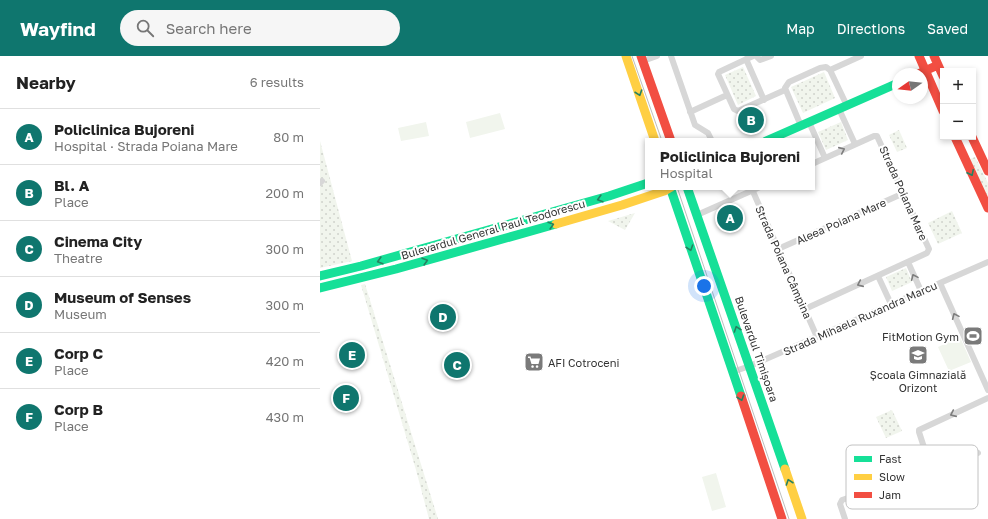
<!DOCTYPE html>
<meta charset="utf-8">
<style>
body{margin:0;font-family:"Golos Text",sans-serif;background:#f6f6f6;color:#222}
.controls{position:absolute;right:12px;top:12px;display:grid;overflow:hidden;border-radius:0px;box-shadow:0 2px 6px #0003}
.controls button{width:36px;height:36px;display:grid;place-items:center;padding:0;border:0;border-bottom:1px solid #e0e0e0;background:#fff;color:#222;font:20px sans-serif}
.compass{position:absolute;left:572px;top:12px;width:36px;height:36px;border-radius:50%;background:#fff;box-shadow:0 2px 6px #0003;rotate:256deg}
.you{position:absolute;left:384px;top:230px;width:14px;height:14px;margin:-10px;border:3px solid #fff;border-radius:50%;background:#1a73e8;box-shadow:0 0 0 6px #1a73e833}
.badge{display:grid;place-items:center;width:26px;height:26px;border-radius:50%;background:#0f766e;color:#fff;font-size:13px;font-weight:700}
.pin{position:absolute;translate:-50% -50%;border:2px solid #fff;box-shadow:0 1px 4px #0006}
.popup{position:absolute;left:325px;top:82px;width:170px;height:52px;box-sizing:border-box;display:grid;place-content:center;border-radius:0px;background:#fff;filter:drop-shadow(0 1px 3px #0005);font-size:13px;white-space:nowrap;color:#767676}
.popup b{font-size:15px;color:#222}
.popup::after{content:'';position:absolute;left:50%;top:100%;margin-left:-8px;border:8px solid transparent;border-top-color:#fff}
.list{margin:0;padding:0;list-style:none}
h2{display:flex;justify-content:space-between;align-items:center;height:52px;margin:0;padding:0 16px;font-size:17px}
h2 small{font-size:13px;font-weight:400;color:#767676}
.list li{display:grid;grid-template-columns:26px 1fr auto;gap:12px;align-items:center;box-sizing:border-box;height:56px;padding:0 16px;border-top:1px solid #e0e0e0}
.list b{display:block;font-size:15px;white-space:nowrap}
.list p{margin:0;font-size:13px;white-space:nowrap;color:#767676}
.list em{font-size:13px;font-style:normal;color:#767676}
.icon{flex:none;width:22px;height:22px;fill:none;stroke:currentColor;stroke-width:2;stroke-linecap:round;stroke-linejoin:round}
.map{position:relative;flex:none;width:668px;height:463px;overflow:hidden}
header{display:flex;align-items:center;gap:24px;box-sizing:border-box;height:56px;padding:0 20px;background:#0f766e;color:#fff}
header strong{font-size:19px}
nav{display:flex;gap:22px;margin-inline-start:auto;font-size:14px}
.search{width:280px;height:36px;background:#f6f6f6;display:flex;align-items:center;gap:10px;box-sizing:border-box;padding:0 14px;border-radius:22px;color:#767676;font-size:15px}
main{display:flex}
aside{flex:1;background:#fff}
.map>svg:first-child{display:block}
.grass{fill:url(#grass-dots)}
.pitch{fill:#f1f5ed}
.lines{fill:none;stroke-linecap:round;stroke-linejoin:round}
.street{stroke:#d7d7d7;stroke-width:6}
.fast{stroke:#16e098;stroke-width:9}
.slow{stroke:#ffcf43;stroke-width:9}
.jam{stroke:#f24e42;stroke-width:9}
.tram{stroke:#bebebe;stroke-width:1}
.oneway{stroke:#268160}
.oneway2{stroke:#7d7d7d}
.labels{text-anchor:middle;dominant-baseline:central;stroke-width:4;stroke-linejoin:round;paint-order:stroke}
.street-label{font-size:11px;fill:#333;stroke:#fff}
.poi-label{font-size:11px;fill:#333;stroke:#fff;text-anchor:end}
.key{fill:#fff;stroke:#c2c2c2;stroke-width:1}
.key-label{font-size:11px;fill:#333}
</style>
<header>
<strong>Wayfind</strong>
<div class="search"><svg class="icon" aria-label="search" viewBox="0 0 24 24"><circle cx="10" cy="10" r="6"/><path d="M15 15l6 6"/></svg>Search here</div>
<nav><a>Map</a><a>Directions</a><a>Saved</a></nav>
</header>
<main>
<aside>
<h2>Nearby<small>6 results</small></h2>
<ul class="list">
<li><span class="badge">A</span><div><b>Policlinica Bujoreni</b><p>Hospital · Strada Poiana Mare</p></div><em>80 m</em></li>
<li><span class="badge">B</span><div><b>Bl. A</b><p>Place</p></div><em>200 m</em></li>
<li><span class="badge">C</span><div><b>Cinema City</b><p>Theatre</p></div><em>300 m</em></li>
<li><span class="badge">D</span><div><b>Museum of Senses</b><p>Museum</p></div><em>300 m</em></li>
<li><span class="badge">E</span><div><b>Corp C</b><p>Place</p></div><em>420 m</em></li>
<li><span class="badge">F</span><div><b>Corp B</b><p>Place</p></div><em>430 m</em></li>
</ul>
</aside>
<div class="map">
<svg width="668" height="463" viewBox="0 0 668 463">
<defs>
<pattern id="grass-dots" width="8" height="8" patternUnits="userSpaceOnUse"><rect width="8" height="8" fill="#f1f5ed"/><path d="M2 2h.1M6 6h.1" fill="none" stroke="#cfd2cc" stroke-width="1.8" stroke-linecap="round"/></pattern>
</defs>
<rect width="100%" height="100%" fill="#fff"/>
<path class="grass" d="M423,11L436,40L418,49L405,19Z
M504,16L515,42L483,57L471,31Z
M521,66L528,84L506,94L498,76Z
M579,74L587,92L577,96L569,79Z
M0,85L32,205L0,212Z
M655,101L668,127V142L650,103Z
M632,155L642,177L618,188L608,167Z
M315,157L305,174L288,165Z
M586,212L592,226L572,235L566,221Z
M45,228L118,463H109L96,414L41,229Z
M572,354L582,375L566,382L556,361Z"/>
<path class="pitch" d="M180,57L185,73L150,82L146,66Z
M106,66L109,80L81,85L78,72Z
M640,281L651,306L629,315L618,291Z
M396,417L406,451L392,455L382,421Z"/>
<g class="lines">
<path class="street" d="M351,0L375,69L388,77L392,85
M433,0L399,16L398,18L414,53L418,55L465,34
M436,0L440,4L451,0
M426,3L444,44
M323,5L337,0
M510,14L541,0
M519,53L535,88
M370,56L407,39
M489,66L505,102
M481,70L465,32L469,26L500,12L506,11L510,14L527,50
M0,127L2,125
M431,131L497,281
M377,159L440,131
M458,193L584,137
M588,206L601,235
M558,220L571,248
M620,227L668,334
M485,253L607,197L609,193L557,80H554L492,108
M412,316L430,310L668,206
M611,413L599,376V374L668,342
M525,463L520,448L522,444L658,397"/>
<path class="fast" d="M446,85L578,27
M350,131L421,340
M367,131L465,413
M0,220L41,210L289,140L328,127
M0,232L76,213L236,168"/>
<path class="slow" d="M306,0L335,85
M236,168L302,149L344,135L351,131
M465,413L482,463"/>
<path class="jam" d="M321,0L351,85
M599,0L623,55
M614,0L623,20
M598,18L618,9
M635,81L668,152
M652,81L668,115
M421,340L462,463"/>
<path class="tram" d="M312,0L342,85
M357,131L469,463"/>
</g>
<defs><path id="oneway-chevron" d="M-2-3.5L2.5 0L-2 3.5" fill="none" stroke-width="1.6" stroke-linecap="round" stroke-linejoin="round"/></defs>
<g class="oneway">
<use href="#oneway-chevron" transform="translate(319 37) rotate(71)"/>
<use href="#oneway-chevron" transform="translate(651 117) rotate(64)"/>
<use href="#oneway-chevron" transform="translate(280 143) rotate(164)"/>
<use href="#oneway-chevron" transform="translate(231 169) rotate(-16)"/>
<use href="#oneway-chevron" transform="translate(370 192) rotate(71)"/>
<use href="#oneway-chevron" transform="translate(60 205) rotate(164)"/>
<use href="#oneway-chevron" transform="translate(105 205) rotate(-16)"/>
<use href="#oneway-chevron" transform="translate(417 273) rotate(-109)"/>
<use href="#oneway-chevron" transform="translate(421 342) rotate(71)"/>
<use href="#oneway-chevron" transform="translate(469 426) rotate(-109)"/>
</g>
<g class="oneway2">
<use href="#oneway-chevron" transform="translate(522 94) rotate(-24)"/>
<use href="#oneway-chevron" transform="translate(594 221) rotate(-114)"/>
<use href="#oneway-chevron" transform="translate(540 228) rotate(156)"/>
<use href="#oneway-chevron" transform="translate(635 260) rotate(-114)"/>
<use href="#oneway-chevron" transform="translate(633 358) rotate(156)"/>
</g>
<defs>
<g id="stadium-square" transform="scale(1)"><rect x="-9" y="-9" width="18" height="18" rx="4" fill="#7a7a7a" stroke="#fff"/><path d="M0-5a6.5 5 0 1 0 0 10a6.5 5 0 1 0 0-10ZM-3.5-1.8h7v3.6h-7Z" fill="#fff"/></g>
<g id="school-square" transform="scale(1)"><rect x="-9" y="-9" width="18" height="18" rx="4" fill="#7a7a7a" stroke="#fff"/><path d="M0-5L7-2L0 1L-7-2ZM-4 1L0 2.5L4 1V4Q0 6-4 4Z" fill="#fff"/></g>
<g id="supermarket-square" transform="scale(1)"><rect x="-9" y="-9" width="18" height="18" rx="4" fill="#7a7a7a" stroke="#fff"/><path d="M-6-5.5h2.5l.6 2H6L4.5 2H-2.5L-4.4-4H-6ZM-1.5 3.2a1.3 1.3 0 1 0 .1 0ZM3 3.2a1.3 1.3 0 1 0 .1 0Z" fill="#fff"/></g>
</defs>
<g fill-rule="evenodd">
<use href="#stadium-square" x="653" y="280"/>
<use href="#school-square" x="598" y="299"/>
<use href="#supermarket-square" x="214" y="306"/>
</g>
<g class="labels">
<g class="street-label">
<text transform="translate(584 137) rotate(66)">Strada Poiana Mare</text>
<text transform="translate(521 165) rotate(-24)">Aleea Poiana Mare</text>
<text transform="translate(173 173) rotate(-16)">Bulevardul General Paul Teodorescu</text>
<text transform="translate(464 206) rotate(66)">Strada Poiana Câmpina</text>
<text transform="translate(540 262) rotate(-24)">Strada Mihaela Ruxandra Marcu</text>
<text transform="translate(437 293) rotate(71)">Bulevardul Timișoara</text>
</g>
<g class="poi-label">
<text x="639" y="280">FitMotion Gym</text>
<text x="228" y="306" text-anchor="start">AFI Cotroceni</text>
<text x="598" y="318" text-anchor="middle">Școala Gimnazială<tspan x="598" dy="13">Orizont</tspan></text>
</g>
</g>
<rect x="526" y="389" width="132" height="64" rx="6" class="key"/>
<rect x="534" y="400" width="18" height="6" fill="#16e098"/>
<rect x="534" y="418" width="18" height="6" fill="#ffcf43"/>
<rect x="534" y="436" width="18" height="6" fill="#f24e42"/>
<g class="key-label">
<text x="559" y="407">Fast</text>
<text x="559" y="425">Slow</text>
<text x="559" y="443">Jam</text>
</g>
</svg>
<div class="controls">
<button>+</button>
<button>−</button>
</div>
<svg class="compass" viewBox="-18 -18 36 36"><path d="M0-13l5 13h-10z" fill="#e53935"/><path d="M0 13l5-13h-10z" fill="#767676"/></svg>
<div class="you"></div>
<div class="pin badge" style="left:410px;top:162px">A</div>
<div class="popup"><b>Policlinica Bujoreni</b>Hospital</div>
<div class="pin badge" style="left:431px;top:64px">B</div>
<div class="pin badge" style="left:137px;top:309px">C</div>
<div class="pin badge" style="left:123px;top:261px">D</div>
<div class="pin badge" style="left:32px;top:299px">E</div>
<div class="pin badge" style="left:26px;top:342px">F</div>
</div>
</main>
